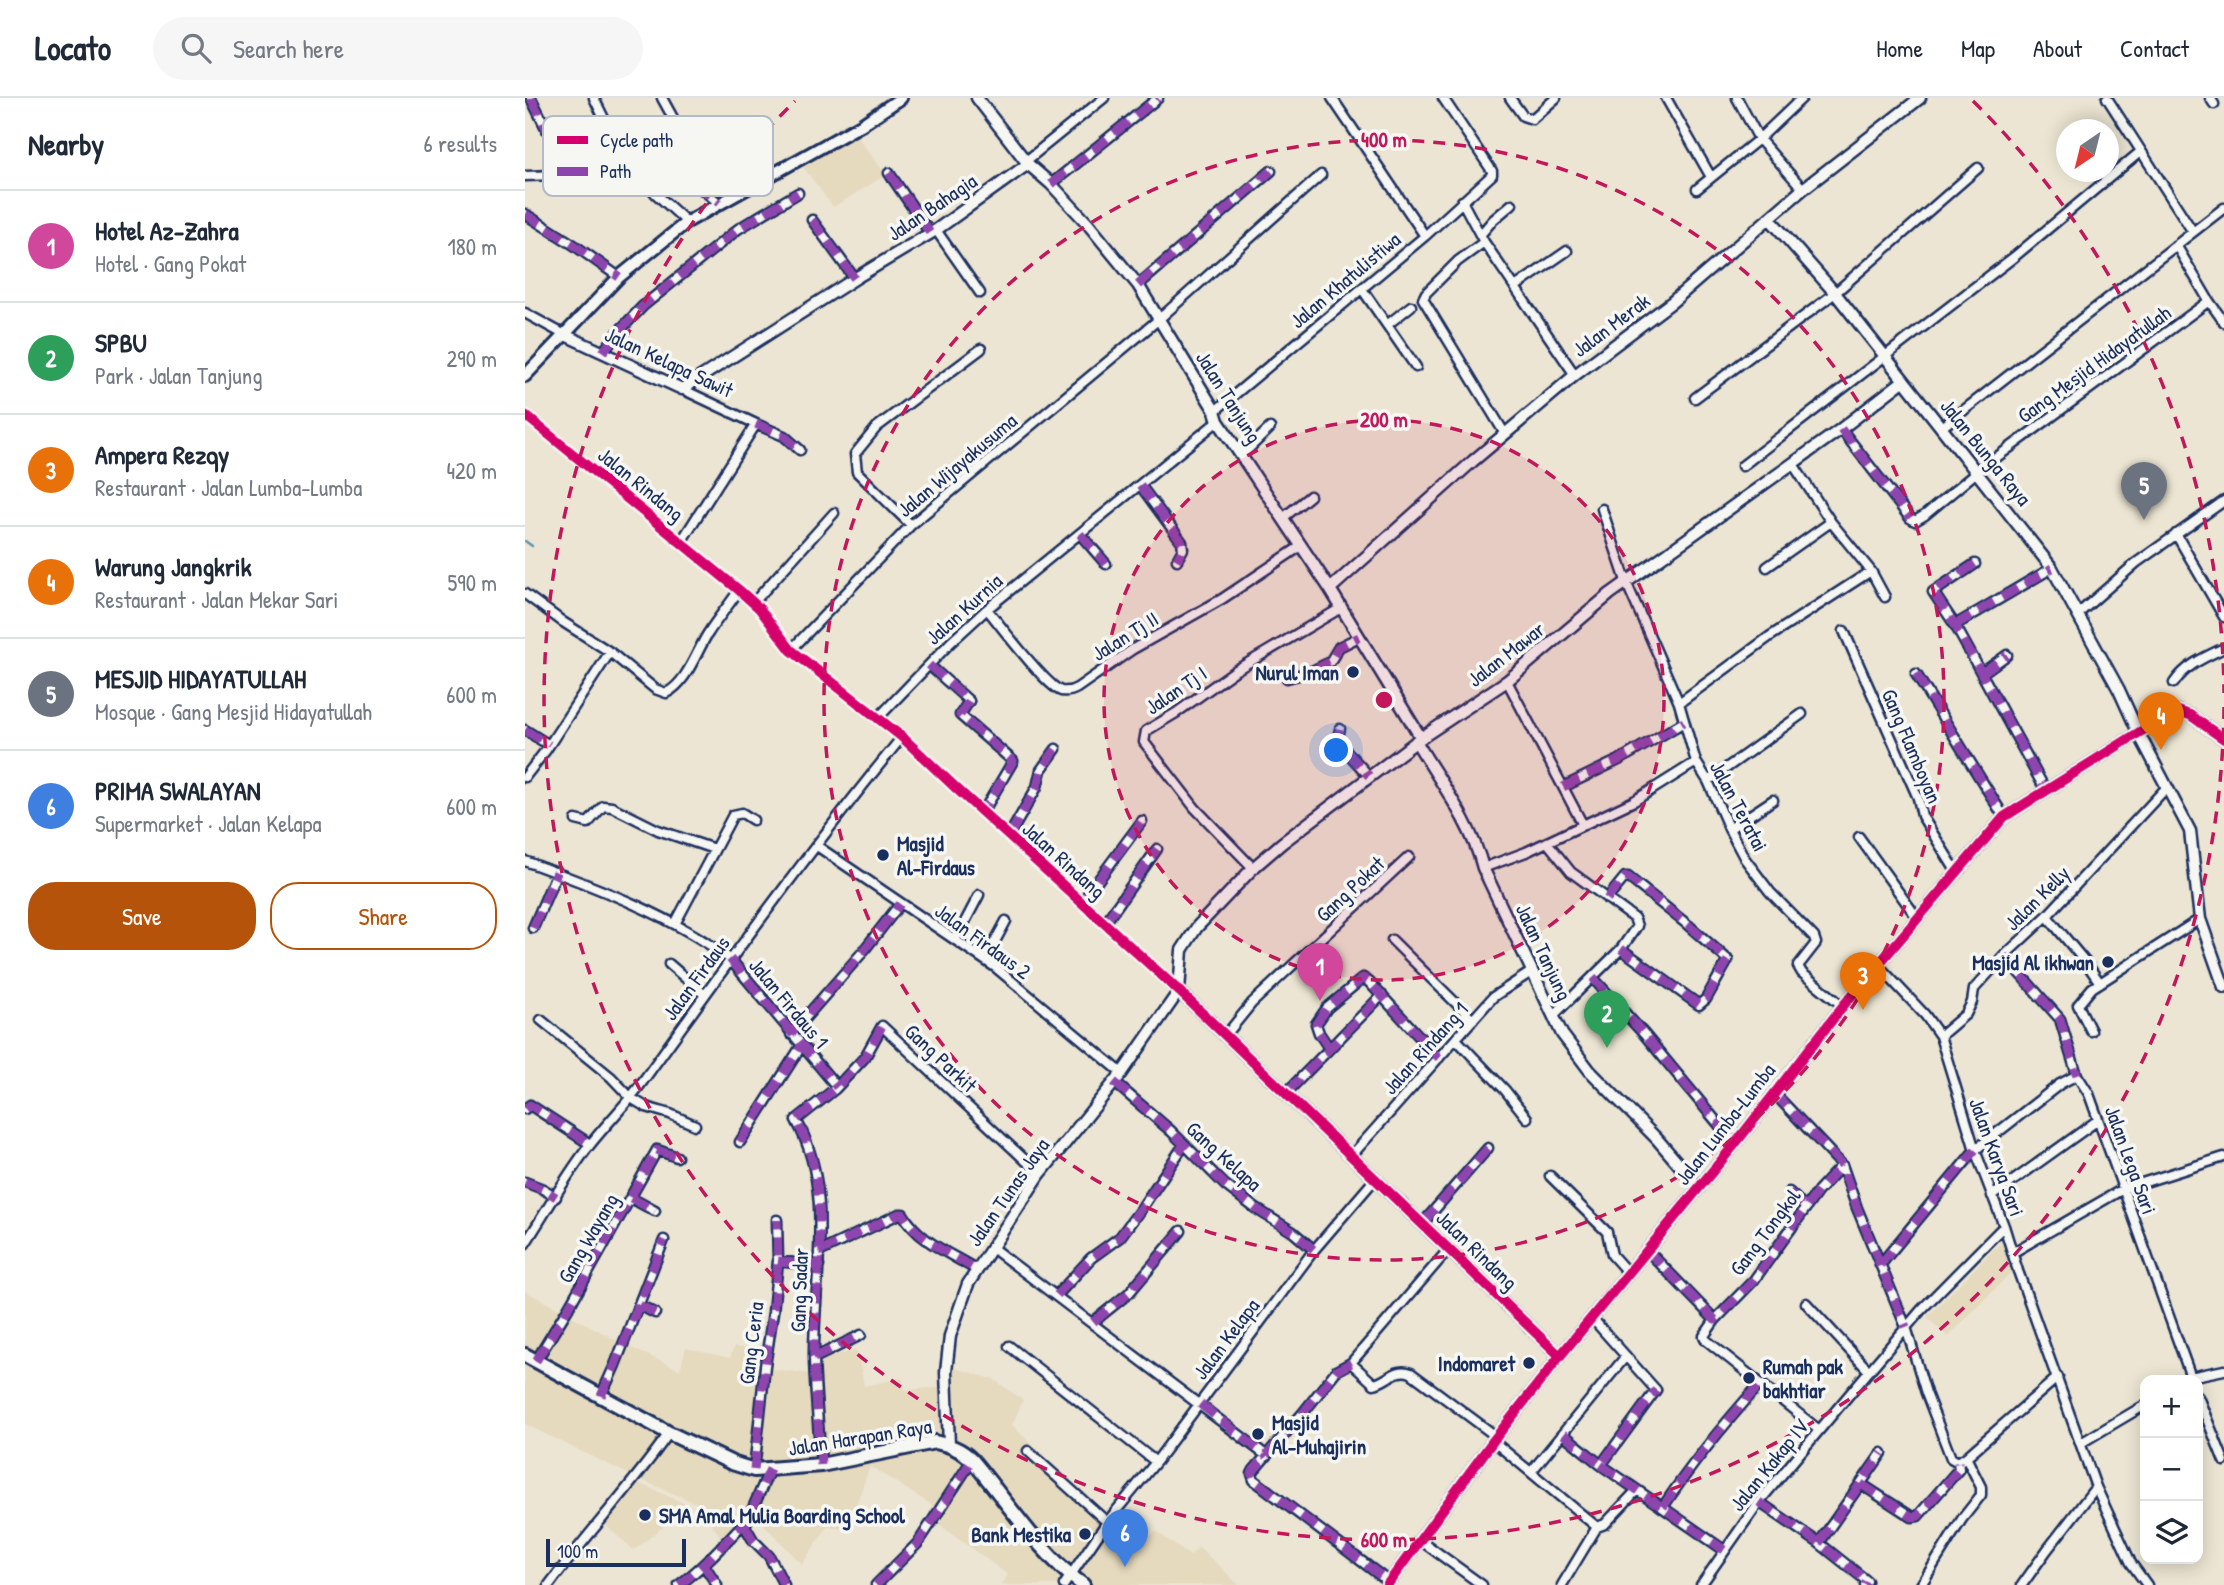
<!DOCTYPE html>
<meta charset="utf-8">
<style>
body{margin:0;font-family:"Patrick Hand",sans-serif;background:#f6f6f7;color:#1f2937}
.controls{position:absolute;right:21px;bottom:21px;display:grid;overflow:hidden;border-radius:14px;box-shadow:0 4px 18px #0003}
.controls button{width:63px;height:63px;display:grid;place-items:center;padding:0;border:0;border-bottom:2px solid #e0e1e3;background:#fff;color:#1f2937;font:35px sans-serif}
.compass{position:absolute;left:1531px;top:21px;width:63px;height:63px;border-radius:50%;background:#fff;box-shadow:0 4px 18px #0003;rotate:215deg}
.scale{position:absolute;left:21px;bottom:18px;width:140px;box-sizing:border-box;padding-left:7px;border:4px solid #1b2f5e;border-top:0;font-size:19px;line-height:24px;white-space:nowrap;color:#1b2f5e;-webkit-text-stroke:5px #f6f6f2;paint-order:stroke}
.you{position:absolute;left:812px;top:653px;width:24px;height:24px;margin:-18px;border:5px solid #fff;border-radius:50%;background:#1a73e8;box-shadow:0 0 0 10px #1a73e833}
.badge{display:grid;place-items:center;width:46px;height:46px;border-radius:50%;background:#b45309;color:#fff;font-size:23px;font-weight:700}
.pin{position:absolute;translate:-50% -58px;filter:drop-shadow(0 2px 4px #0008)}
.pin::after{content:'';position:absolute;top:37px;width:24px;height:21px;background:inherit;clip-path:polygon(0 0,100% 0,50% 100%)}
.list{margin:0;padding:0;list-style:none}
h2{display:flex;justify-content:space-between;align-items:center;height:91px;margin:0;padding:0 28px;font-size:30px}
h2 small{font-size:23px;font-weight:400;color:#747a83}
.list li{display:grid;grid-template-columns:46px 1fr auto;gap:21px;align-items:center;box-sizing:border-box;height:112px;padding:0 28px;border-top:2px solid #e0e1e3}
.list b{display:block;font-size:26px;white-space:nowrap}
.list p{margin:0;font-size:23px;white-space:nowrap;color:#747a83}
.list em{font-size:23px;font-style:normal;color:#747a83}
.actions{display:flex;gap:14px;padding:21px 28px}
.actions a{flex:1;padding:16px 0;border:2px solid #b45309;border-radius:28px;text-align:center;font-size:24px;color:#b45309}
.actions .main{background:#b45309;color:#fff}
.icon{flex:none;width:38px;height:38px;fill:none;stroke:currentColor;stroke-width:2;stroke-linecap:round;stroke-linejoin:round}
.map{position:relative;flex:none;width:1699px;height:1487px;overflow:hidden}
header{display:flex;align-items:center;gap:42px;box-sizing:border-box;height:98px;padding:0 35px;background:#fff;border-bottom:2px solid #e0e1e3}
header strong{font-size:33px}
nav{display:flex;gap:38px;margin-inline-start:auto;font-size:24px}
.search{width:490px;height:63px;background:#f6f6f7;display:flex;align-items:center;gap:18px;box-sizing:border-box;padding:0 24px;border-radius:38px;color:#747a83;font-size:26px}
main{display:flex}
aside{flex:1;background:#fff}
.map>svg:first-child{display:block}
.built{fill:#e5d9be}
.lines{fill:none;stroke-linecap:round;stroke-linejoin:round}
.stream{stroke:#5c92b1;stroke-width:2.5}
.minor-casing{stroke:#1b2f5e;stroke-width:13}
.tertiary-casing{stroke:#1b2f5e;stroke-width:15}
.secondary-casing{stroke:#1b2f5e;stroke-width:16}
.primary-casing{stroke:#1b2f5e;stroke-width:18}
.minor{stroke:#f6f6f2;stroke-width:8}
.tertiary{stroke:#f6f6f2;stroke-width:10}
.secondary{stroke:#f6f6f2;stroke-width:10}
.primary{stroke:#f6f6f2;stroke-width:12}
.quiet{stroke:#8e44ad;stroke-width:9;stroke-dasharray:18 9;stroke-linecap:butt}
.cycleway-casing{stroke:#f6f6f2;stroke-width:15}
.cycleway{stroke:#d6006c;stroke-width:10}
.ring{fill:none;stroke:#c2185b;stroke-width:3.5;stroke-dasharray:12 9}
.poi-dot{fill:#1b2f5e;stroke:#f6f6f2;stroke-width:2.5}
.labels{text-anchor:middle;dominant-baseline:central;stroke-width:7;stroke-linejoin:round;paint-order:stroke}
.street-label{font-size:21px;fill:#1b2f5e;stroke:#f6f6f2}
.poi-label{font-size:21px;font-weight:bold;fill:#1b2f5e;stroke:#f6f6f2;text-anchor:end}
.key{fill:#f6f6f2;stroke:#b4bac6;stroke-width:2}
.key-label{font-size:19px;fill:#1b2f5e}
.centre{fill:#c2185b;stroke:#f6f6f2;stroke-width:3.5}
.ring-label{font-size:21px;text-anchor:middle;font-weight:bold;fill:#c2185b;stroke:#f6f6f2;stroke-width:7;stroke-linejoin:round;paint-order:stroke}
</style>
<header>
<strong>Locato</strong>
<div class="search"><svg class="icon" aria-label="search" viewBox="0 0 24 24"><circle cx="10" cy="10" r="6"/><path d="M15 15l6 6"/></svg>Search here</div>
<nav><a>Home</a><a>Map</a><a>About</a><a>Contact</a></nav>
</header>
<main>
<aside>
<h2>Nearby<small>6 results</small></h2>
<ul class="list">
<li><span class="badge" style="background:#d1479c">1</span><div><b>Hotel Az-Zahra</b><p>Hotel · Gang Pokat</p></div><em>180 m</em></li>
<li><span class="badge" style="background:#2e9e5b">2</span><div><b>SPBU</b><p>Park · Jalan Tanjung</p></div><em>290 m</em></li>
<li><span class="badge" style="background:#e8710a">3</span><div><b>Ampera Rezqy</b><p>Restaurant · Jalan Lumba-Lumba</p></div><em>420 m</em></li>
<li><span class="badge" style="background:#e8710a">4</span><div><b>Warung Jangkrik</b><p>Restaurant · Jalan Mekar Sari</p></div><em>590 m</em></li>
<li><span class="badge" style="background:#6b7280">5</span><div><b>MESJID HIDAYATULLAH</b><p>Mosque · Gang Mesjid Hidayatullah</p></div><em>600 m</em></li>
<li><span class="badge" style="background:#3f7fe0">6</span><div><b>PRIMA SWALAYAN</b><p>Supermarket · Jalan Kelapa</p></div><em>600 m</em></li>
</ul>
<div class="actions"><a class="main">Save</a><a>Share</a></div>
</aside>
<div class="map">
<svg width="1699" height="1487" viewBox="0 0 1699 1487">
<rect width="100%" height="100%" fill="#ece5d3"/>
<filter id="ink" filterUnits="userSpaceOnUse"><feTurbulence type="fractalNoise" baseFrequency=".0143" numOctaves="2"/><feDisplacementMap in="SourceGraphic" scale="14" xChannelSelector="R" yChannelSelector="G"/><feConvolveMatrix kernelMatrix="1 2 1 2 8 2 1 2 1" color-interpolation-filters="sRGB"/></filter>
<g filter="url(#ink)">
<path class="built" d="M328,33L361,77L308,109L276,66Z
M1482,1138L1494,1166L1423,1239L1402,1219Z
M0,1193L102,1248L155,1272L161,1250L205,1260L209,1249L238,1253V1270L296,1277L294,1260L332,1253L339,1288L377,1280L380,1292L426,1289V1269L468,1281L498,1302L487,1327L580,1419L588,1409L626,1438L631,1433L665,1458L674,1449L714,1487H476L483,1477L403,1418L410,1409L345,1368L322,1432L303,1428L277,1466L224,1411L215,1425L198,1442L173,1406L105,1377L0,1326Z
M111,1384L165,1408L109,1452L79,1426Z"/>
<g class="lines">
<path class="stream" d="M0,443L7,448"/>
<g class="minor-casing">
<path id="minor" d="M69,0L97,57L131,96L162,124
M137,0L165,51C166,64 155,62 152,71L194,105
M807,0L900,138
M985,0L998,18L1007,21L1031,0
M1141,0L1186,79
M1212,0L1234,41L1278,91
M1582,0L1668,134
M1685,0L1689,6
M501,63L579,0
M364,75L405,135
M0,78C14,77 39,81 37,62L6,0
M526,86L633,0
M1172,91L1234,41L1277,0
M937,103L959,144L1050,277
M0,116L49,147L94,179
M287,122L330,181
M411,132L455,195
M956,136L968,122L987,106
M959,144L933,163L901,195L898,201L980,336
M1651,147L1684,203
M613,187L746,73
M990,189L1042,153
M837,191L891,269
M0,215L40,237
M862,227L886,208
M78,254L96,231L118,208L213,131L273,95
M1170,300L1310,195L1453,70
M690,313L900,138L967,77V73L918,0
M0,317L229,504L266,552L377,639L432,691L654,893
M231,326L259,338L275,352
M1416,330L1699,110
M1316,331L1385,420L1390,423L1400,417L1453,373L1684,203L1699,224
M717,357L745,330
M1268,366L1306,424L1346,473L1360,499
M1217,368L1489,159L1615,54
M615,387L657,444L658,451L652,462
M1077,411L1102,486L1154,605L1171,664L1183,683L1204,731L1220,761L1245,794L1289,839L1291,845L1273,868L1277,875L1318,908
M758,420L785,398
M386,427L332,374L330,356L352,329L456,251
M555,436L581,466
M1651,436L1699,519
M156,444L231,326L157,291
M1450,466L1408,494L1430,527L1521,693
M1242,469L1306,424
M0,496L38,524L85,554L130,591L141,595C161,586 171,555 182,537C192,521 204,507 214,492
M229,504L309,415
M462,511C475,527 520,587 536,593C542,594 547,593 552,590L608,551L697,501L776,448
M1553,516L1611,465L1699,403
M1430,527L1527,470
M1319,533L1393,700L1397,718L1431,773
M266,552L386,427L633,222L796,77
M404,567L444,603L435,617L488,663L458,714
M1457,575L1482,557
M1391,576L1479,719
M762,580L785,574L805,564L814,549L834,539
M982,583L1058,727
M1649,585C1661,567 1680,559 1699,550
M1154,605L1244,539L1346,473
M353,620L425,545L462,511L693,323
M815,631L812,643L844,678
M0,632L24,647
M0,679L21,652L85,554
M1183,683L1277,616
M1038,689L1094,662L1159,624
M51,722L63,725L78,708L87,709L133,732L189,751
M1204,731L1248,702
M484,738L512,689L516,672L531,651
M1334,739L1393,821
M1022,744L1046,774L1109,820L1112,828L1096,851L1028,918
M292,748L470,869L597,975
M0,763C70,789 145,816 205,861L312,989
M728,770L670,710L619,644L621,633L651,615L711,572L816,510
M958,770L1001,754L1109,703L1171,664
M1082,801L1100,779H1103L1163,827L1203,862L1181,901L1174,907L1096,851
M557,804L617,723
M1522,818L1562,866L1575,885
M580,825L632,751
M150,826L208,717L217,715L228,722
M8,830L32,774
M431,841L454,797
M867,842L948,922
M1479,858L1535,921L1552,977
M460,862L481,823
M144,866L180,897
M1353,867L1400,917L1415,938L1450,1052L1479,1128L1493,1173L1571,1389L1606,1465L1622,1487
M1068,880L1119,936L1210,1046
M16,922L86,979L106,1000L121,1009L145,1016L170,1027
M1566,933L1553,907L1567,890L1675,821
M266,936L336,856L375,806
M701,937L727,905L884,759
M1415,938L1441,916L1447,904L1449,891L1479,858L1522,818L1642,689
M931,941L980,992L1002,1020
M804,950L794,935L791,926L802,910L838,880L844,884L914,960
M589,984L646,1033L700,1087L730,1110L768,1134L789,1152
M762,994L857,897
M1249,995L1317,1067L1332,1110L1381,1229L1401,1295L1426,1360L1433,1364L1441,1359L1533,1279
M0,1011L5,1007L65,1046
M215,1044L277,947
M827,1057L968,899L1006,874
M1025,1078L1082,1134L1087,1157L1103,1175
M0,1084L18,1091L31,1099
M1264,1094L1281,1110
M1467,1098L1573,1022
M106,1100L130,1113
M898,1125L963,1050
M0,1146C21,1114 40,1079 64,1048C81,1026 102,1006 118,983C202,866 286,750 377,639
M466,1149L742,1358
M1123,1153L1190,1222L1229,1182L1293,1093L1317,1067
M294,1154L374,1116H378C393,1143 426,1156 452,1172
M1487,1155L1598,1091L1699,1059
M253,1163L294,1168
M1355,1167L1450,1052L1535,986L1552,977L1564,996L1667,1282
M532,1197L566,1160L595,1139L618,1108L659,1047
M1281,1205L1344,1273
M114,1207L130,1215
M1190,1222L1179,1238L1181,1242L1294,1332
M568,1224L604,1195L656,1133
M484,1248L631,1364
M289,1260L336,1237
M11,1263L44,1209L132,1052L152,1059
M826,1265L849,1286C863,1283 871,1269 886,1275L972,1339
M1660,1282L1665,1279L1699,1272
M76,1298L90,1267L139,1142
M1673,1299L1699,1363
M1038,1336L1076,1367L1131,1292L1067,1220
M968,1343L1072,1429L1037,1487
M1556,1345L1620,1307
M503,1353L582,1424
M296,1367C294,1332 290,1296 289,1260C288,1183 311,1092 271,1022L310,991L340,959L357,928L515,1076
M1076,1367L1199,1452
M229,1372L240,1268L248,1214L253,1163L252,1122
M1006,1374L1101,1258
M1336,1386L1387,1419L1393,1418L1434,1371L1433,1364
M1234,1404L1294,1445L1342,1483L1340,1487
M1138,1409C1167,1365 1200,1325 1235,1286
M220,1428L228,1442L244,1458L259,1487
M1072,1429L1080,1426L1112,1392
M895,1442L957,1487
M1294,1445L1357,1355
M179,1467L192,1487
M864,1484L729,1382L727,1376L729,1372L778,1315L811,1273L826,1265L923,1152
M24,1487C63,1435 107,1388 144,1335
M154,1487C177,1470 196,1449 216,1428H220L245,1371
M351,1487L393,1445L447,1362
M539,1487L582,1424L631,1364L789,1152L850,1081
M1176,1487L1234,1404L1344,1273L1397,1211L1479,1128
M1396,1487L1437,1421L1456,1397V1389L1441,1359
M1497,1487L1522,1452L1571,1389"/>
</g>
<g class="tertiary-casing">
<path id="tertiary" d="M452,0L503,66L526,86L563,126L613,187L690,313L693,323L805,491L896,640
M1245,121L1310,195L1527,470L1594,592L1613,634L1665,733L1675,821L1699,889
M40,237L157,291L334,178L411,132L503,66
M805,491L948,363L1050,277L1147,204L1278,91L1395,0
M891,643C915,684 946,724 958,770L1037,936L1065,973L1132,1041L1174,1090
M654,893L657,852L672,829L728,770L757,745L896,640L982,583L1085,496L1316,331L1378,283
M654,893L1035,1258
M424,1347L421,1274L425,1238L443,1186L515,1076L597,975L654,893
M862,1487L968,1343L1035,1258L1210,1046L1318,908L1479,719L1650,612L1665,617L1699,641"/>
</g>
<g class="secondary-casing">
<path id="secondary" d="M0,278L94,179L162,124L336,27L376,0"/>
</g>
<g class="primary-casing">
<path id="primary" d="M0,1257L144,1335L207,1365L229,1372L296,1367L410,1344C424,1347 436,1351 447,1362C481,1402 516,1457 558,1487"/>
</g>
<use href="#minor" class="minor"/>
<use href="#tertiary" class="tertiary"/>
<use href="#secondary" class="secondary"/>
<use href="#primary" class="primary"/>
<path class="quiet" d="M6,0L37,62C38,70 36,73 29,76
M152,68L154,74L194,105
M364,75L405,135
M526,86L633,0
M0,116L49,147L94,179
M287,122L330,181
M613,187L746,73
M78,254L96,231L118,208L213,131L273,95
M231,326L259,338L275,352
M1316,331L1385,420
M615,387L657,444L658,451L652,462
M555,436L581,466
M1450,466L1408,494L1430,527L1521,693
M1430,527L1527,470
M404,567L444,603L435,617L488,663L458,714
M1457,575L1482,557
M1391,576L1479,719
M762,580L785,574L805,564L814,549L834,539
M815,631L812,643L844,678
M0,632L24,647
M1038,689L1094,662L1159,624
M484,738L512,689L516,672L531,651
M1082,801L1100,779H1103L1163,827L1203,862L1181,901L1174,907L1096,851
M557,804L617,723
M580,825L632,751
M8,830L32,774
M1479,858L1535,921L1552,977
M205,861L312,989
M1068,880L1119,936L1210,1046
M266,936L336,856L375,806
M804,950L794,935L791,926L802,910L838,880L844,884L914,960
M589,984L646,1033L700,1087L730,1110L768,1134L789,1152
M762,994L857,897
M1249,995L1317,1067L1332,1110L1381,1229
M0,1011L5,1007L65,1046
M215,1044L277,947
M0,1084L18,1091L31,1099
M1264,1094L1281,1110
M106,1100L130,1113
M898,1125L963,1050
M1123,1153L1190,1222L1229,1182L1293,1093L1317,1067
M294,1154L374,1116H378C393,1143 426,1156 452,1172
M253,1163L294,1168
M1355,1167L1450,1052
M532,1197L566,1160L595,1139L618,1108L659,1047
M114,1207L130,1215
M568,1224L604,1195L656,1133
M289,1260L336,1237
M11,1263L44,1209L132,1052L152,1059
M826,1265L811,1273L778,1315L729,1372L727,1376L729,1382L864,1484
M76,1298L90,1267L139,1142
M675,1306L742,1358
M1038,1336L1076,1367L1131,1292
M296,1367C294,1332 290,1296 289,1260C288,1183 311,1092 271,1022L310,991L340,959L357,928
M1076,1367L1199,1452
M229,1372L240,1268L248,1214L253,1163L252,1122
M1336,1386L1387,1419L1393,1418L1434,1371L1433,1364
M1234,1404L1294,1445L1342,1483L1340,1487
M1138,1409C1167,1365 1200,1325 1235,1286
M220,1428L228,1442L244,1458L259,1487
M1294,1445L1357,1355
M179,1467L192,1487
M154,1487C177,1470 196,1449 216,1428H220L245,1371
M351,1487L393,1445L447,1362"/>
<g class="cycleway-casing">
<path id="cycleway" d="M0,317L214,492L234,510L266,552L377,639L432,691L654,893L1035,1258
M862,1487L968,1343L1035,1258L1210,1046L1318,908L1479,719L1650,612L1665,617L1699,641"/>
</g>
<use href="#cycleway" class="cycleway"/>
</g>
</g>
<circle cx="859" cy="602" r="280" fill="#c2185b" fill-opacity=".12"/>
<g class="ring">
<circle cx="859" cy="602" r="280"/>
<circle cx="859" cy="602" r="560"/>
<path d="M1699 609A840 840 0 1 1 270 3M1448 3A840 840 0 0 1 1699 595"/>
</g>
<g class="poi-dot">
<circle cx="828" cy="574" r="7"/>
<circle cx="358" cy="757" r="7"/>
<circle cx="1583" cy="864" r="7"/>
<circle cx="1004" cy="1265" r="7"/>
<circle cx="1224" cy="1280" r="7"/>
<circle cx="733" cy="1336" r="7"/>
<circle cx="120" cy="1417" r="7"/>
<circle cx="560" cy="1436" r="7"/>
</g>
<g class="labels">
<g class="street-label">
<text transform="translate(407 109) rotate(-34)">Jalan Bahagia</text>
<text transform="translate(820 182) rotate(-40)">Jalan Khatulistiwa</text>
<text transform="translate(1086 227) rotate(-37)">Jalan Merak</text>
<text transform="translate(144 264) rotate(25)">Jalan Kelapa Sawit</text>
<text transform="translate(1569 266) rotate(-36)">Gang Mesjid Hidayatullah</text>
<text transform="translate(704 299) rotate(58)">Jalan Tanjung</text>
<text transform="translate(1461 354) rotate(51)">Jalan Bunga Raya</text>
<text transform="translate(432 367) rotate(-40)">Jalan Wijayakusuma</text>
<text transform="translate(116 386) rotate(39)">Jalan Rindang</text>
<text transform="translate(439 511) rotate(-42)">Jalan Kurnia</text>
<text transform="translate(600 538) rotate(-32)">Jalan Tj II</text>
<text transform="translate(981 556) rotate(-38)">Jalan Mawar</text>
<text transform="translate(651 592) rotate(-34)">Jalan Tj I</text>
<text transform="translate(1387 648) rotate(67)">Gang Flamboyan</text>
<text transform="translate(1214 708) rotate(62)">Jalan Teratai</text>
<text transform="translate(539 762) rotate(42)">Jalan Rindang</text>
<text transform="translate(825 791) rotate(-43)">Gang Pokat</text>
<text transform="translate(1512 800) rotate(-45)">Jalan Kelly</text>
<text transform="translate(458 843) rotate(36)">Jalan Firdaus 2</text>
<text transform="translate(1019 854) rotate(65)">Jalan Tanjung</text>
<text transform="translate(171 880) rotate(-54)">Jalan Firdaus</text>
<text transform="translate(264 905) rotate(50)">Jalan Firdaus 1</text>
<text transform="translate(900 950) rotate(-48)">Jalan Rindang 1</text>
<text transform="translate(416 960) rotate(43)">Gang Parkit</text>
<text transform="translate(1200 1026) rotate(-52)">Jalan Lumba-Lumba</text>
<text transform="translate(699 1058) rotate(42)">Gang Kelapa</text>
<text transform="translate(1472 1059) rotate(70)">Jalan Karya Sari</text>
<text transform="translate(1606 1062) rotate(70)">Jalan Lega Sari</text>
<text transform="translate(483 1094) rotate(-55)">Jalan Tunas Jaya</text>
<text transform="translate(1240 1134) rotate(-53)">Gang Tongkol</text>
<text transform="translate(63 1140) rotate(-60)">Gang Wayang</text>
<text transform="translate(952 1152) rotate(44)">Jalan Rindang</text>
<text transform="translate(274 1192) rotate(-88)">Gang Sadar</text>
<text transform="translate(701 1241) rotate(-53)">Jalan Kelapa</text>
<text transform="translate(226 1245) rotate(-83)">Gang Ceria</text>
<text transform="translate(335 1339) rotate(-9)">Jalan Harapan Raya</text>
<text transform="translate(1244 1367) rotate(-51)">Jalan Kakap IV</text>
</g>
<g class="poi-label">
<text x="814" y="574">Nurul Iman</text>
<text x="372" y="745" text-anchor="start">Masjid<tspan x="372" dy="24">Al-Firdaus</tspan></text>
<text x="1569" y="864">Masjid Al ikhwan</text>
<text x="990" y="1265">Indomaret</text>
<text x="1238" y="1268" text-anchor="start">Rumah pak<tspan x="1238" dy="24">bakhtiar</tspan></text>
<text x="747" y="1324" text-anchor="start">Masjid<tspan x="747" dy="24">Al-Muhajirin</tspan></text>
<text x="134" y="1417" text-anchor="start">SMA Amal Mulia Boarding School</text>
<text x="546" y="1436">Bank Mestika</text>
</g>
</g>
<rect x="18" y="18" width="230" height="80" rx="10" class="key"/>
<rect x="32" y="38" width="31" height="8" fill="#d6006c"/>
<rect x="32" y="69" width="31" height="9" fill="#8e44ad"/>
<g class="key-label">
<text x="75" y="49">Cycle path</text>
<text x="75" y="80">Path</text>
</g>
<circle cx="859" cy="602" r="10" class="centre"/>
<g class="ring-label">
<text x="859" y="49">400 m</text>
<text x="859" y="329">200 m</text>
<text x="859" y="1449">600 m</text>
</g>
</svg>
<div class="controls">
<button>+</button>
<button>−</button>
<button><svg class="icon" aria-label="layers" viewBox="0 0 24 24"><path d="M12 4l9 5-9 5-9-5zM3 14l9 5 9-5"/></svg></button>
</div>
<svg class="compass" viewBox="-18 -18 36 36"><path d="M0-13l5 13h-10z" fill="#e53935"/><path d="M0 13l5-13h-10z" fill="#747a83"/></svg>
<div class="scale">100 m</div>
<div class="you"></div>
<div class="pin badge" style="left:795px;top:903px;background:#d1479c">1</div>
<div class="pin badge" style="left:1082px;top:950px;background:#2e9e5b">2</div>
<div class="pin badge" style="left:1338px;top:912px;background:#e8710a">3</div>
<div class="pin badge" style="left:1636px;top:652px;background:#e8710a">4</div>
<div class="pin badge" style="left:1619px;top:422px;background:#6b7280">5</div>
<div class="pin badge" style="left:600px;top:1469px;background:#3f7fe0">6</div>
</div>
</main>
